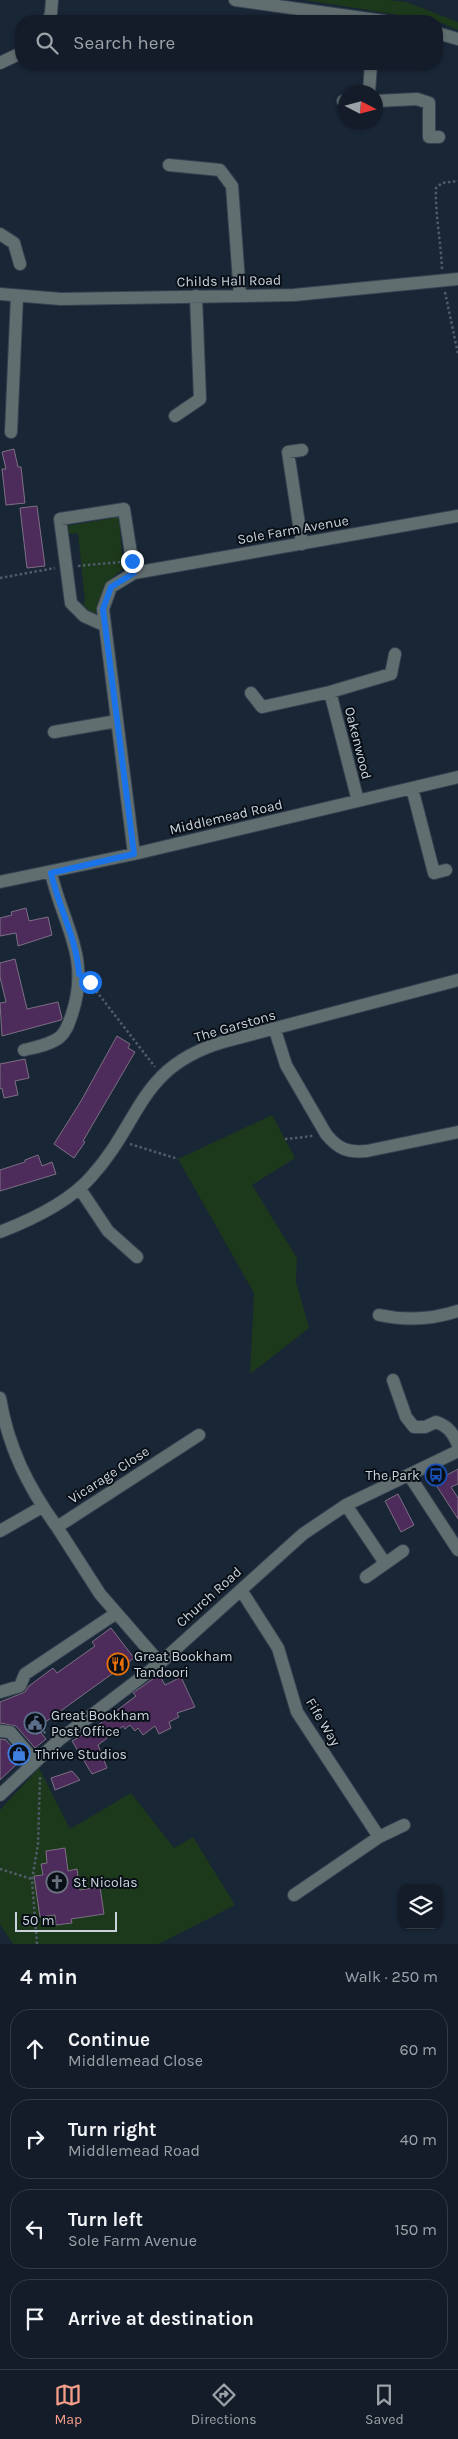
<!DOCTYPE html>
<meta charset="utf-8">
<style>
body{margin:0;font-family:Karla,sans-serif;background:#202934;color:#f1f3f6}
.controls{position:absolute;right:15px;bottom:15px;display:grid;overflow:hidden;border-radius:10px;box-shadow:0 1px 4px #0004}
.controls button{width:45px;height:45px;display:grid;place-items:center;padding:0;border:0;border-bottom:1px solid #323a45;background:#131c28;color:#f1f3f6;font:25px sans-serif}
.compass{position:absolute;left:338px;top:85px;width:45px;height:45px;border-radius:50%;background:#131c28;box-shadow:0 1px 4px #0004;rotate:96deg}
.scale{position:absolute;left:15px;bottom:12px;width:102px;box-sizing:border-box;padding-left:5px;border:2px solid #cad3dd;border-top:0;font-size:14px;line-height:18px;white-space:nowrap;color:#cad3dd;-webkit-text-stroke:4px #090f16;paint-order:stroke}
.stop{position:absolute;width:15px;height:15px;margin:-11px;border:4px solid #1a73e8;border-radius:50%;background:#fff}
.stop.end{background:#1a73e8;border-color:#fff;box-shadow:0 1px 5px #0008}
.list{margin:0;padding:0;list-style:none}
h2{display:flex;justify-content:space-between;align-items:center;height:65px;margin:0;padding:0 20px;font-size:21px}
h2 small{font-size:16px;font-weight:400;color:#9da1a8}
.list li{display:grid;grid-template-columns:32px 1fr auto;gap:15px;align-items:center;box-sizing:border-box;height:80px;margin:0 10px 10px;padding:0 10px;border:1px solid #323a45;border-radius:20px}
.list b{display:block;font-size:19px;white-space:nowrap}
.list p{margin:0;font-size:16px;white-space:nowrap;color:#9da1a8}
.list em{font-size:16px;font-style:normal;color:#9da1a8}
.icon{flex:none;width:28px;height:28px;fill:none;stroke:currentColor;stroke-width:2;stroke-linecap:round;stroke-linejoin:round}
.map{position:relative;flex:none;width:458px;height:1944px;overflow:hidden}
.search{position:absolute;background:#131c28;box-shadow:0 1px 4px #0004;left:15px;right:15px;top:15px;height:55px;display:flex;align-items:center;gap:12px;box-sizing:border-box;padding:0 18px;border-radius:20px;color:#9da1a8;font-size:19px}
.sheet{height:425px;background:#131c28}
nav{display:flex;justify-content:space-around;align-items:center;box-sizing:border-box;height:70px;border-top:1px solid #323a45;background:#131c28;font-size:14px;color:#9da1a8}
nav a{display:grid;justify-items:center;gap:2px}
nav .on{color:#f49e89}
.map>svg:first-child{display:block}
.green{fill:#1d391b}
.building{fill:#4d2c5b;stroke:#7d6f84}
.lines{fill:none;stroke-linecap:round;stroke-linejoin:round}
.minor-casing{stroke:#354251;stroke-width:14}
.path{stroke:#505c6a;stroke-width:2.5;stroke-dasharray:2.5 2.5;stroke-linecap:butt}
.minor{stroke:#616e70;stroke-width:12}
.route{stroke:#1a73e8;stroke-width:6}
.labels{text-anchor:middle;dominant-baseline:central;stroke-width:4;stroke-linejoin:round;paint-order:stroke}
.street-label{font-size:14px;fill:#cad3dd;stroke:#090f16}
.poi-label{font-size:14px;fill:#cad3dd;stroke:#090f16;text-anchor:start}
</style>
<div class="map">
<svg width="458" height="1944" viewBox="0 0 458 1944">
<rect width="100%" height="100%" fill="#192636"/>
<path class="green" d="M305,0H388L406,2L458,22V30L437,21Z
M119,517L123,568L103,587L97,613L87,611L83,603L85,601L78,533L68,534L67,526Z
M272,1115L295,1158L252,1185L297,1258L296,1282L309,1328L250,1374L254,1293L178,1159Z
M39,1768L70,1829L131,1793L174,1848L193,1837L235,1905L159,1944H13L0,1924V1810Z"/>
<path class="building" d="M14,449L18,467H21L25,503L6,505L2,469H6L2,452Z
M37,506L45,566L27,568L20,508Z
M26,908L29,921L48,917L52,935L18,946L16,933L0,936V918L12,915L11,912Z
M15,959L27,1009L58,1002L62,1018L61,1020L2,1036L0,1003L6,1002L0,977V963Z
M117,1036L130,1044L128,1048L135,1052L83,1141L85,1142L74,1158L54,1144L81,1101Z
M25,1059L29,1078L15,1081L18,1095L4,1098L2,1088L0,1089V1064Z
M38,1155L42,1166L52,1162L56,1174L0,1191V1170L25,1162V1160Z
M458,1469V1484L451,1487L458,1498V1519L434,1482Z
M398,1494L414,1525L401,1532L385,1501Z
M111,1628L134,1658L37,1728L46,1739L35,1748L16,1726L0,1723V1702L25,1692L29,1686L53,1668L57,1673L95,1646L92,1642Z
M157,1676H160L165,1685L181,1677L195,1707L177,1713L179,1717L169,1722L171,1728L159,1734L155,1726L143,1735L138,1728L135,1731L130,1725L125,1729L123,1726L98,1745L107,1768L92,1774L72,1741L93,1729L112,1714L136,1696L133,1693Z
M0,1739L6,1740L22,1759L0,1780Z
M72,1771L80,1780L55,1790L51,1778Z
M65,1848L68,1871L77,1869L80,1890L100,1887L104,1914L71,1919L72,1923L56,1925L55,1915L40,1917L34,1876L43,1875L41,1864L47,1863L46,1851Z"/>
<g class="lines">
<g class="minor-casing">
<path id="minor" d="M235,0L384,21
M48,21L51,13L52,0
M437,33L458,39
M0,63L21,53
M369,92L371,64
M343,101H346
M376,101L417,99L429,103V137H439
M169,165L220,170L232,186L240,295
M0,234L14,243L20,264
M0,294L61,299L294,295L458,279
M175,416L200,399L196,296
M11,432L17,296
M302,450L288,452L302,544
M104,625L84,616L71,603L60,519L124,509L134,573
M251,693L262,707L330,692
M54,732L117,721
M412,788L434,873L446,870
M358,801L330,692L391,674L395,654
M134,854L103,609L111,587L134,573L458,516
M0,882L134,854L458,777
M275,1030L286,1065L326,1134C338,1149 348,1153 367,1151L458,1132
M24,1050C36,1047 50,1045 60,1037C67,1031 69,1022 72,1014C91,957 63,925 51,873
M80,1189L108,1231L137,1257
M0,1232C31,1220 69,1202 91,1177C142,1121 138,1067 223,1042L458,980
M379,1315C407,1321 431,1320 458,1311
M393,1380L406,1417L414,1427H425L436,1422C448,1426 453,1433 458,1445
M0,1398C8,1447 28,1487 57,1527L199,1435
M409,1475L458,1550
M346,1505L385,1563
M57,1527L100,1594L160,1663
M0,1531L42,1507
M366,1577L403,1551
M241,1590L278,1648L297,1712L379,1837
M0,1692L20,1686L25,1674L115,1614
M0,1731L10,1732L35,1761
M0,1795L59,1740L160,1663L303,1534L346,1505L458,1451
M294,1895L379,1837L404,1825"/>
</g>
<path class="path" d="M442,269C441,242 435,215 436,188L442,183L458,181
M445,292L458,354
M78,566L120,562
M0,578L55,568
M90,983L155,1067
M285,1139L313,1136
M130,1144L178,1159
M37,1724L46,1734
M0,1869L32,1879
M37,1944L32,1880L38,1844L40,1777"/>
<use href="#minor" class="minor"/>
</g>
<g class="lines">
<path class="route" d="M90,982L79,974C76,936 59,909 51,873L134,854L103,609L111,587L134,573L132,561"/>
</g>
<defs>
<g id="bus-ring" transform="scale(1.125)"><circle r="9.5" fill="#090f16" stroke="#1a4fb4" stroke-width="1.5"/><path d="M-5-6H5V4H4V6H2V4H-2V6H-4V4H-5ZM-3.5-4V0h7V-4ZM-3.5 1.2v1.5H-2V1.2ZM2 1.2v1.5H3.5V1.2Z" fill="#1a4fb4"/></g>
<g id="restaurant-ring" transform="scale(1.125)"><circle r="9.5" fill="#090f16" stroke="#e8710a" stroke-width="1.5"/><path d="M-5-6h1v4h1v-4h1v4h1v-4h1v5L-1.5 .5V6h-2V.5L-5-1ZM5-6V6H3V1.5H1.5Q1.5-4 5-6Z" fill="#e8710a"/></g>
<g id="civic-ring" transform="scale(1.125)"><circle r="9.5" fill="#090f16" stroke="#5c6f8a" stroke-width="1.5"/><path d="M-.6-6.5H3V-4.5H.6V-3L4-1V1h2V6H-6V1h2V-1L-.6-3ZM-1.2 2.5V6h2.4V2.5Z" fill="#5c6f8a"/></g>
<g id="shop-ring" transform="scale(1.125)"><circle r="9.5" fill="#090f16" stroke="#3f7fe0" stroke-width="1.5"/><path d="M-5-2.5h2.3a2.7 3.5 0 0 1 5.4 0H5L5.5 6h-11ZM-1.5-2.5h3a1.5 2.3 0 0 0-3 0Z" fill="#3f7fe0"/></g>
<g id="church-ring" transform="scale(1.125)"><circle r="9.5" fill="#090f16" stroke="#6b7280" stroke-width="1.5"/><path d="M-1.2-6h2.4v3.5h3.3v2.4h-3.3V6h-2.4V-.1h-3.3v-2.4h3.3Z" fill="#6b7280"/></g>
</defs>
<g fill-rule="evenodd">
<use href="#bus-ring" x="436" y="1475"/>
<use href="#restaurant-ring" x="118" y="1664"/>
<use href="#civic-ring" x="35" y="1723"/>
<use href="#shop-ring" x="19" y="1754"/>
<use href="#church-ring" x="57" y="1882"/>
</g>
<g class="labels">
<g class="street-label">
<text transform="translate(229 281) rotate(-1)">Childs Hall Road</text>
<text transform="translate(293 530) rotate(-10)">Sole Farm Avenue</text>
<text transform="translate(358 743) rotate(76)">Oakenwood</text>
<text transform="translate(226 817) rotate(-13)">Middlemead Road</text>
<text transform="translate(235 1026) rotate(-16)">The Garstons</text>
<text transform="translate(109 1475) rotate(-33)">Vicarage Close</text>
<text transform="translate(209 1597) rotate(-42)">Church Road</text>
<text transform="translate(323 1722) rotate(59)">Fife Way</text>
</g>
<g class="poi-label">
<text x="420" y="1475" text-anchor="end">The Park</text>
<text x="134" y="1656">Great Bookham<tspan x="134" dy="16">Tandoori</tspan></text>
<text x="51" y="1715">Great Bookham<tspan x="51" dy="16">Post Office</tspan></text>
<text x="35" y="1754">Thrive Studios</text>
<text x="73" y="1882">St Nicolas</text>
</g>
</g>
</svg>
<div class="controls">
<button><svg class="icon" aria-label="layers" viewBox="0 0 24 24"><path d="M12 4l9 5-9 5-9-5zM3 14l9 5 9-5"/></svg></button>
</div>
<svg class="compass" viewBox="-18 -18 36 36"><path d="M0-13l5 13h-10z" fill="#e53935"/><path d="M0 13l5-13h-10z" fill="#9da1a8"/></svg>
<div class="scale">50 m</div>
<div class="stop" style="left:90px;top:982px"></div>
<div class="stop end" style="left:132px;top:561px"></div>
<div class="search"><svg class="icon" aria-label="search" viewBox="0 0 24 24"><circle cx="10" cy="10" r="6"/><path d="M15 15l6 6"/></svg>Search here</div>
</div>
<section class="sheet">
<h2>4 min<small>Walk · 250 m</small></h2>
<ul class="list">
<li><svg class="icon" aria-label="ahead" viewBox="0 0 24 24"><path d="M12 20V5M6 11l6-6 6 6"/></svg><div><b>Continue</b><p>Middlemead Close</p></div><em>60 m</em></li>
<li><svg class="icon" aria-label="right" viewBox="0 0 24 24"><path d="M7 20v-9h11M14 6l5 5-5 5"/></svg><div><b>Turn right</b><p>Middlemead Road</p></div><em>40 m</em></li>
<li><svg class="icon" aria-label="left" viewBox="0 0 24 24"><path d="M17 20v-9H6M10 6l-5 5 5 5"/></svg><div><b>Turn left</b><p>Sole Farm Avenue</p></div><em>150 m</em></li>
<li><svg class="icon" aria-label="arrive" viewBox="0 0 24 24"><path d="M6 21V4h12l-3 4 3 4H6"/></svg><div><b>Arrive at destination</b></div></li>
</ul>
</section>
<nav>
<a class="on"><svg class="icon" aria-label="map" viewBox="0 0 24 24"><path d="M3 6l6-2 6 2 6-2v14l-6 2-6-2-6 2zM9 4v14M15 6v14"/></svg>Map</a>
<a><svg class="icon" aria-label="directions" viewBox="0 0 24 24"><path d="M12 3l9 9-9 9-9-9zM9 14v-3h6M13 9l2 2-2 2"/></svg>Directions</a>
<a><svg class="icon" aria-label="saved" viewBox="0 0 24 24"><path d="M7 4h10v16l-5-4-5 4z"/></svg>Saved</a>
</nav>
